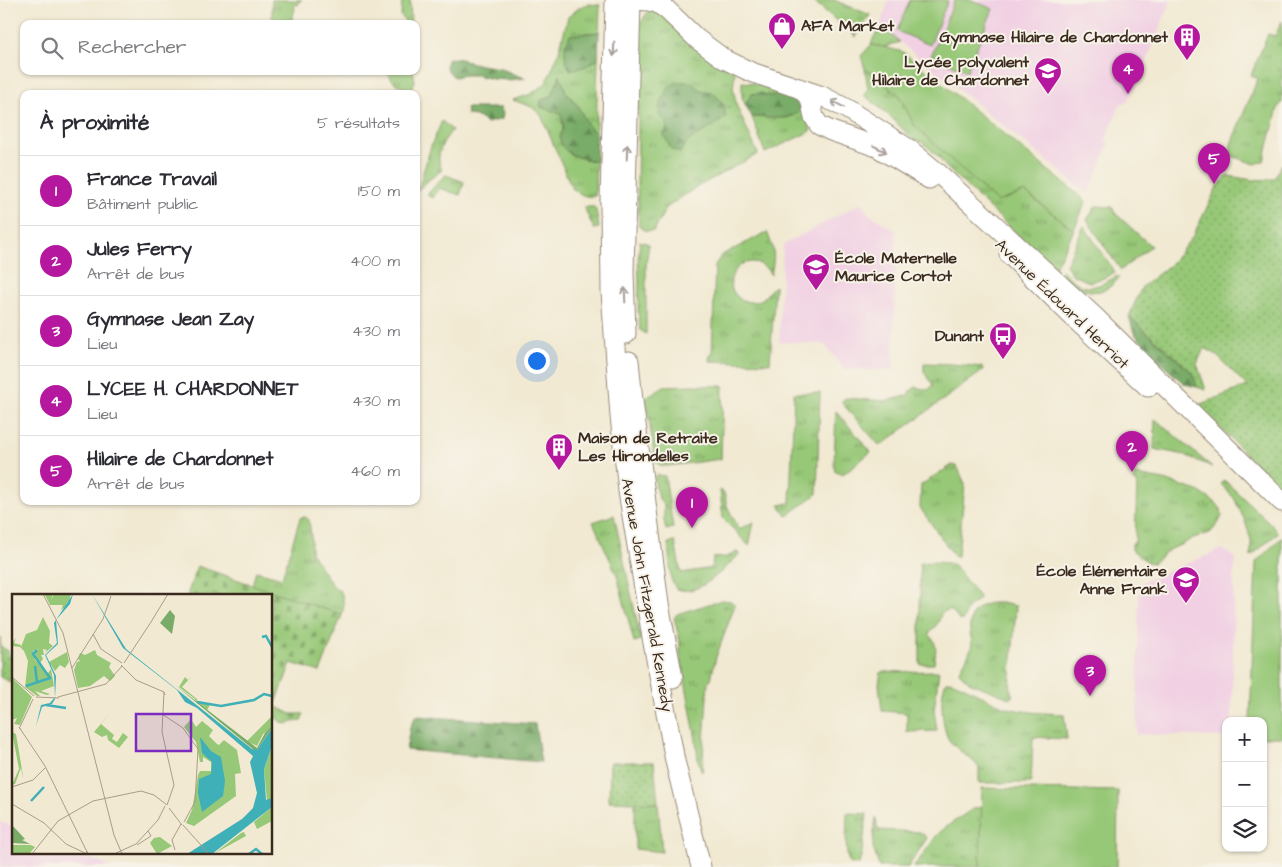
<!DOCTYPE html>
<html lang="fr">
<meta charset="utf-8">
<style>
body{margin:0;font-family:"Architects Daughter",sans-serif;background:#f2f2f3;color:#2b2b33}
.controls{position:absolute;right:15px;bottom:15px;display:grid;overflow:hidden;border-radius:10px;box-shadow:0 1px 4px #0004}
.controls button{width:45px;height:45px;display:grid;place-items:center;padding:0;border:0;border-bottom:1px solid #e1e1e2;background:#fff;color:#2b2b33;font:25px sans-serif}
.you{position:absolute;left:536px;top:360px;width:18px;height:18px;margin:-12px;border:4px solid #fff;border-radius:50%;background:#1a73e8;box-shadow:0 0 0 8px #1a73e833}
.badge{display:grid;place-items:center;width:32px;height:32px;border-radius:50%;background:#b5179e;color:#fff;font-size:16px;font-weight:700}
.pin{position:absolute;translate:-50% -41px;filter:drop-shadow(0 1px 2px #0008)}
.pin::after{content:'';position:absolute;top:26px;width:18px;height:15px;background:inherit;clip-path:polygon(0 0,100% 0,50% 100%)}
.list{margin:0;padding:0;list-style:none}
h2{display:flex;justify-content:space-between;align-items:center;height:65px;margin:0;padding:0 20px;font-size:21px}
h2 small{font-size:16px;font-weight:400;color:#7c7c81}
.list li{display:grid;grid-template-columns:32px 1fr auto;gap:15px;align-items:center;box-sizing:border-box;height:70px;padding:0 20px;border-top:1px solid #e1e1e2}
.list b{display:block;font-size:19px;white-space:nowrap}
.list p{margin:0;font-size:16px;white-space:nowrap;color:#7c7c81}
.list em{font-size:16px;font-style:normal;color:#7c7c81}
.icon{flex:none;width:28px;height:28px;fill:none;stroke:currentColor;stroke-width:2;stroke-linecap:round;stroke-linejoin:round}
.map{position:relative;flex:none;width:1282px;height:867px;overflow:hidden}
.search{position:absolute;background:#fff;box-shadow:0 1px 4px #0004;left:20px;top:20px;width:400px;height:55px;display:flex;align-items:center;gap:12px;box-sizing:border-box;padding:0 18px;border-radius:10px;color:#7c7c81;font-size:19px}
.panel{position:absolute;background:#fff;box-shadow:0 1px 4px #0004;left:20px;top:90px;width:400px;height:415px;border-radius:10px}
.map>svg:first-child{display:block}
.built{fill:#f1d0e3}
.grass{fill:url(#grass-tufts);stroke:#69794a}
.forest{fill:url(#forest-firs);stroke:#5a6b43}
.cemetery{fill:url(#cemetery-stones);stroke:#69794a}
.park{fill:url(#park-dots);stroke:#69794a}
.pitch{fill:#97c877;stroke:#69794a}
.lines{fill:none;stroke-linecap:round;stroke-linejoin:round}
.major-casing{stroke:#968a78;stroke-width:21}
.major{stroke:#fff;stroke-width:19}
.oneway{stroke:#a79f9a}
.labels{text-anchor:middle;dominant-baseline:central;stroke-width:4;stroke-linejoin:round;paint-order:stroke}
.poi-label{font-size:16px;font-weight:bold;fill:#3b2a1e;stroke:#f7f3e8;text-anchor:end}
.street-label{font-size:16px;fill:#3b2a1e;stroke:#f7f3e8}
.inset-river{fill:none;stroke:#3fafb8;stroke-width:2.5}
.inset-road{fill:none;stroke:#a89d8a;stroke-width:1}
.view{fill:#7b2cbf;fill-opacity:0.15;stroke:#7b2cbf;stroke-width:2.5}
.inset-edge{fill:none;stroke:#3b2a1e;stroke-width:2.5}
</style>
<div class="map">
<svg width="1282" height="867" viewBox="0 0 1282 867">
<defs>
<pattern id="grass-tufts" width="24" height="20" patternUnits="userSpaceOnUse" patternTransform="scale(1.25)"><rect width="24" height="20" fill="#97c877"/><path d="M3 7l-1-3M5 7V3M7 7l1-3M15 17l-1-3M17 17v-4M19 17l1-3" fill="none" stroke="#7ca361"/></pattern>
<pattern id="forest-firs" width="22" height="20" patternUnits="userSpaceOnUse" patternTransform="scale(1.25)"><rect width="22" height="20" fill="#79ac68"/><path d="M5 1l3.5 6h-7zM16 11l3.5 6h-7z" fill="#648c55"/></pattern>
<pattern id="cemetery-stones" width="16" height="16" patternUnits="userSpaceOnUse" patternTransform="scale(1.25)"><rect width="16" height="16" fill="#97c877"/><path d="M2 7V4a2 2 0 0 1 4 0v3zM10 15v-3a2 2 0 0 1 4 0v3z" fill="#7ca361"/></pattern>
<pattern id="park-dots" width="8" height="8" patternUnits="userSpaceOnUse" patternTransform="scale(1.25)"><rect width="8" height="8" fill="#97c877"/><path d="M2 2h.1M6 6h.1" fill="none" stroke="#7ca361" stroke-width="1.8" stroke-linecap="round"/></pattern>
</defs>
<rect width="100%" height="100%" fill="#f7f3e8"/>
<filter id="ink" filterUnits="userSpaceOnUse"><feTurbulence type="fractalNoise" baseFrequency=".02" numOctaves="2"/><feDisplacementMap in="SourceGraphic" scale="10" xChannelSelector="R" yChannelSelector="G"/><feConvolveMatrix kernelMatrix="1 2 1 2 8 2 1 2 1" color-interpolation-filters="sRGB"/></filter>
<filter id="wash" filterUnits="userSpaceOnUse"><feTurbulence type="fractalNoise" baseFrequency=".0096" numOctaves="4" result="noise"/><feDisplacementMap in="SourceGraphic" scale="20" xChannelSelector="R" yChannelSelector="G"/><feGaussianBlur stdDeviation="1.12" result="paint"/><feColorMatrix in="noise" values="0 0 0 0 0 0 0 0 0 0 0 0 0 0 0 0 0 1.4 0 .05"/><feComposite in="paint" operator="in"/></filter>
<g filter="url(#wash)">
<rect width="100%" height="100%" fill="#f1e9d2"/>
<path class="built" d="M889,0H1171L1136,88L1132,90L1128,101L1120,105L1105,141L1109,143L1088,194L880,26Z
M861,203L869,214L896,231L893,370L844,369L824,344L779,342L783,245Z
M1222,549L1236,558L1234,566L1232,721H1226V737L1137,734L1139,584Z
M0,822L14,827V853H77L111,867H0Z"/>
<path class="grass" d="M272,0H302L299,1L298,5L295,4L294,7L295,8L292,20L293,21L292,24H277L272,17Z
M402,0H410L411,24H404L405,21L401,16Z
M812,0H834L870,15L856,37Z
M588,4L600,5L599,32L584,33V67L598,59L596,136L588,125L577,105L566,92L560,76L552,96L541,101V107L561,114L563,128L562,145L570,154L587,160L596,161L595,196C586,198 579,194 572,188L541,115L532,107L513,100L531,94L546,83L558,55L568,17L580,7Z
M649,10L665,17L735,72L733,88L737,107L758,154L695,188L666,208L654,231H646L639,226L637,184L640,24Z
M1282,21V102L1278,108L1264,161L1255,164L1231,156V144L1258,78L1251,75L1268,34L1275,36Z
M885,30L900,42L884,47L871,45L874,37L878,31L881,34Z
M865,69L899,95L915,126L1025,192L1074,230L1054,269L946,167L938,156L923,143L912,139L890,116L864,95L868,89Z
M388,71H413L415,81L412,88C401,90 391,82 388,71Z
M742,82L752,83L801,99L811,131L765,153L752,117L788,118L787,95L769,96L761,93L752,94L745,104L742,97Z
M442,121L452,130C443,142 434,155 442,170L430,179L418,190L431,146Z
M446,175L464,182L460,195L439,188L433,198L427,195L439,181Z
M1096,206L1112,207L1115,213L1151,246L1121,270L1113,259L1087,220Z
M584,207H594L596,210L599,228L594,229Z
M1084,226L1115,272L1104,278L1089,282L1073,275L1066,265Z
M767,232C775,252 775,254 771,275C752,243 714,278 739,298C744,302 752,303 758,301C766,299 768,290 775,286L770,363L709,361L710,355H712L715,265L722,255Z
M640,241L649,244L646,264V334L640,330L638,311L639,282L638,260Z
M1062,270C1068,276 1077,285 1086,287C1096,288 1108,281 1117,276L1119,278C1099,302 1079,290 1059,273Z
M924,363L951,364L982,367L984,370L880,446L841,402L845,398L887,401L906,396L915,387L928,390L933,385L924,372Z
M692,385L723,386L721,459L668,466H662L655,462L646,397L664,386Z
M794,393H820L817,494L787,516L779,505L790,503Z
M836,411L871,452L843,474L835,471L834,466Z
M1155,419L1212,467L1185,455L1154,449Z
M952,465L957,466L965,484L958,555L955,557L920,508L921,485Z
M658,475L665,476L673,528L666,530L664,520V505C656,498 655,486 655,476Z
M1135,475L1164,480L1198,491L1216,503L1221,509L1222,516L1218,524L1210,533L1193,538L1183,544L1170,549L1153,563L1147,562L1132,550V543H1135L1137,481H1134Z
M1224,480L1273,526L1278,533L1251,556V540L1245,521L1234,498L1221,484Z
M720,490L724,493L727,506L739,529L754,522L749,546L723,518Z
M614,515L641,640L634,642L617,575L593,522Z
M305,517L309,520L311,536V552L332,585L340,591L342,595L344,605L342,615L252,585L256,571L282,578L300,518Z
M675,542L681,573L712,568L713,558L727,557L737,552L740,554C724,568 701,597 676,589L671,579L668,543Z
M932,562L949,563L954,565L979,597L978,600L968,607L963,620H959L951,610C937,612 943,615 937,624C935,628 931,629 929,634C938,644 936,651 934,664H920V563Z
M722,600L731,601L735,605L716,657L711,679L708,682L702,772L698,760L696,740L680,653V641L674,618L677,614Z
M992,603H1001L1016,606L1010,688L1013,697L1009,698L969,682L959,672C963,663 971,653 972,643C972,639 970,635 970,631C969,614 976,605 992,603Z
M939,671L934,710L937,731L907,732V713L882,711L879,684L881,672Z
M951,681C970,688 987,700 1005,707C1024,713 1045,713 1064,714L1067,739L1033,737L1031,783H979V768L976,764C968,756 956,749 949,740C942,729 939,694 946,682Z
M635,802L658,803L662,852L635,849Z
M982,807L980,867H914L937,835L946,827L974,808Z
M847,813L867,814L862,852L859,864L853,865C852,864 851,864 850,863C844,857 847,822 847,813Z
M876,818L878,830L920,832L927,838L908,867H879L873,847L874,829Z"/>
<path class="forest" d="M599,32L598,59L584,67L570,70C563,56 563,48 570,35Z
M448,58L460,59L480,65L500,68L516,75L526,78L509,80L493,79L476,75H465L454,77C447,70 443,68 448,58Z
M560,75L566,92L577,105L588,125L596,136V161C584,160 558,153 560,137C560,134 562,132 563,129C564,125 562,119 561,114L541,107V100L552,96Z
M676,82H690L701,90L712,92L723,103L726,117C721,121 716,124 712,127C698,136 688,137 680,153L671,149L664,136C668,125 669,123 659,115L660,105L668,88Z
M761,93L769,96L787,95L799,101L801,110C792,122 766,117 752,117L745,104L752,94Z
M466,108H501L503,114L502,119L487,123L476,116L467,115Z
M1129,316L1193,374L1197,387L1185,384L1159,362L1134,333Z
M416,716L535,724L541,762L406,750L410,727Z"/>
<path class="cemetery" d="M197,566L342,615L320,672L291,663L275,706L291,714H304L301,720L285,724L271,715V596H187Z"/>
<path class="park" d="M1282,164V491L1198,405L1247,386L1214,353L1204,348L1197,364L1206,390L1197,387L1193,373L1129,316L1142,287L1172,263L1193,236L1217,187L1228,176L1253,180L1274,179Z
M0,637V646L8,651L10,658L14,660V684L0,677Z
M610,762H654L658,803L609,801Z"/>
<path class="pitch" d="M910,0H948L930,45L897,31Z
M955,0H972L993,9L967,71L931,56Z
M871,45L884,47L903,52L1086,201L1074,230L1025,192L997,202L915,126L899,95L865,69L861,56Z
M1282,537V737H1263V721H1250L1256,562Z
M982,788L1118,791L1117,867H980Z"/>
</g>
<g filter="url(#ink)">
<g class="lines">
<g class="major-casing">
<path id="major" d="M615,0L610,201L611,292L620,416L628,491L653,643L675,761L701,867
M635,0L648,1L657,3L666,9L697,39L724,59L751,72L822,96L847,109L909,149L938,173L1095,317L1282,502
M799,88L810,98L814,117L819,125L831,131L877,147L929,179
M1009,254L1077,321L1148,387
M626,334L624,272L631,0
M629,361L633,401L659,604L673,678"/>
</g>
<use href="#major" class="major"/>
</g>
<defs><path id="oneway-shaft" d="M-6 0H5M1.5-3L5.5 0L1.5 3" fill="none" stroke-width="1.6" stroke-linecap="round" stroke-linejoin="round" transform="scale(1.25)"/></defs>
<g class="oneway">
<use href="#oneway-shaft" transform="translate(614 49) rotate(92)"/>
<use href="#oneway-shaft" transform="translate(838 104) rotate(-152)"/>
<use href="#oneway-shaft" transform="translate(880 149) rotate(26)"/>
<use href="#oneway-shaft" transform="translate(627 152) rotate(-88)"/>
<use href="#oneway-shaft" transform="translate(625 295) rotate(-92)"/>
</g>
</g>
<defs>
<g id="shop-pin" transform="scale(1.4375)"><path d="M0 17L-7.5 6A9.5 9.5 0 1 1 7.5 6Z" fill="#b5179e" stroke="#f7f3e8"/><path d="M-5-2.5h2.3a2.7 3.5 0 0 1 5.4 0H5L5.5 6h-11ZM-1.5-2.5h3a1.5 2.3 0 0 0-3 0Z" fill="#fff"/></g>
<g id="building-pin" transform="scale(1.4375)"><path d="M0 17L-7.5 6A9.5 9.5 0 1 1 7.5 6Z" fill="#b5179e" stroke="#f7f3e8"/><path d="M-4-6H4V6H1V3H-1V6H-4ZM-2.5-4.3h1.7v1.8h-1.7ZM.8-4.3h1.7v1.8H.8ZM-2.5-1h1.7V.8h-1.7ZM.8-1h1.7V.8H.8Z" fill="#fff"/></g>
<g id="school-pin" transform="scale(1.4375)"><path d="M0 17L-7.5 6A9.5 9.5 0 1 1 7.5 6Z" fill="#b5179e" stroke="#f7f3e8"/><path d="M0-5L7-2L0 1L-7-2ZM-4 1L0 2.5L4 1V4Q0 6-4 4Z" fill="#fff"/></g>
<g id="bus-pin" transform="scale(1.4375)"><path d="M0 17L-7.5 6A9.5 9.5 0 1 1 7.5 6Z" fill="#b5179e" stroke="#f7f3e8"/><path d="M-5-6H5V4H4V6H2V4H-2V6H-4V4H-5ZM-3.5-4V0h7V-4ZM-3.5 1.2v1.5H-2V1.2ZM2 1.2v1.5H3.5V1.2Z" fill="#fff"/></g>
</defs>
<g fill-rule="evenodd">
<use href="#shop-pin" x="782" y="26"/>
<use href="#building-pin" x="1187" y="37"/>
<use href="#school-pin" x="1048" y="71"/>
<use href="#school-pin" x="816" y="267"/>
<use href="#bus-pin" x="1003" y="336"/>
<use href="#building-pin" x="559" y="447"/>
<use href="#school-pin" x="1186" y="580"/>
</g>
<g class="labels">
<g class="poi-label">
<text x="801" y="26" text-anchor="start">AFA Market</text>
<text x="1168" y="37">Gymnase Hilaire de Chardonnet</text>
<text x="1029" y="62">Lycée polyvalent<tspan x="1029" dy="18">Hilaire de Chardonnet</tspan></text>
<text x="835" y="258" text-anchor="start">École Maternelle<tspan x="835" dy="18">Maurice Cortot</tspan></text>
<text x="984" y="336">Dunant</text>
<text x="578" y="438" text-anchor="start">Maison de Retraite<tspan x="578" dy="18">Les Hirondelles</tspan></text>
<text x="1167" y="571">École Élémentaire<tspan x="1167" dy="18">Anne Frank</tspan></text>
</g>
<g class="street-label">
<text transform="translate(1062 304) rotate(44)">Avenue Édouard Herriot</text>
<text transform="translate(647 595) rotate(80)">Avenue John Fitzgerald Kennedy</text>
</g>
</g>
<g transform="translate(12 594)">
<rect width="260" height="260" fill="#f1e9d2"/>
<path d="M41,0L39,6L42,0H59L57,8L56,7L53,13L49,16L51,11H38L33,1ZM31,23L38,37L37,49L44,48L37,49L41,52L33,59L35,56L31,55L32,61H29L31,65L28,69L22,59L26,55L21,57L23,66L36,79L39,75L42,92L29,97L38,100L35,101L23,97L28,102H25L13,93L16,67L12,57L8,53L0,52V49L4,44L2,49L9,51V53L14,40L25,36ZM180,82L170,93L185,105V107L210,112L241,106L252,101L244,106L238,108L210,112L198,111L195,116L184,108L183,105L167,93L173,83L176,86ZM0,84L20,103L8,131L2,130L5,124L0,126ZM260,122V134L251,140L245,152L232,146L209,127L235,147ZM0,138L4,140L11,182V184L9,174L3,190L0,191L7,175ZM260,152V204L255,207L252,175ZM0,251H19L23,253L17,260H0Z" fill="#97c877"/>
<path d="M158,16L163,22L160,40L148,29ZM163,91L245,154L253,139L259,133V135L245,156H242ZM0,231L13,245L10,246L18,250L0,249Z" fill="#79ac68"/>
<path d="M55,58L57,68L53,74L48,71L43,77L37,68ZM98,119L89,130L102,141L100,145L105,148L111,139L116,143L107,154L96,146L95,141L90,143L82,138ZM179,125L184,133L190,127L201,136L197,142L205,150L207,151L212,146L225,156L229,179L223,180L224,202L182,232L174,229L180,216L186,181L188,177H199V168L191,163V168H188L184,148L172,133ZM260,213V227L245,235L242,228ZM232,238L234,242L203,259L229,239ZM148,243L160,252L145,260L138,249L142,244Z" fill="#97c877"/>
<path d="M83,56L85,61L99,69L97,73L103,82L98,87L92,82L78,92L66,94L62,76L65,68L68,67L66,65L68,59L73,61Z" fill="#97c877"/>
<path d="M61,0L58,10L44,26L46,50L34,61L44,82L43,105L40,110L30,113L24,132L29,111L38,109L43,103L42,81L33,61L45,49L42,29ZM80,0L114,55L240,155L245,156L260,134V152L252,175L254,206L260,204V213L200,260H175L230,225L241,214L245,199L238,168L241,162L185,114L173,108L165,96L111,54ZM188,143L199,157L209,163L213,187L211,202L190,218L186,199L187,185L199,180L200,168L190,159Z" fill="#3fafb8"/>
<path class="inset-river" d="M250,43L254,42L260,53M23,72L25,88M14,92L38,84L21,60L25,56M185,108L209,112L242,106L252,100L260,102M34,111L54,114M19,207L32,193M237,260L244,255L250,260"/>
<path class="inset-road" d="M31,0L51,39L102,241L110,260M139,28L156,0M81,40L89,55L110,69M112,69L139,28M109,71L124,86L152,98M60,74L91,25L99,2M0,83L22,102M153,101L152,98L150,138L162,191L155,211M24,103L47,104M46,103L94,90L110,72M150,120L171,134L186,155L183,208L172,228M8,133L21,105M9,136L7,133L33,172L76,260M0,193L21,186L33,174M0,210L32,229L54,250L75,260V257M157,214L170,231M171,231L197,260M125,251L139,242L136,237M163,256L160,246L169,230M20,260L46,227L81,207L129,197L142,201L155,211M102,260L124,250L146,226L153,212"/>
<path class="view" d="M124,120H179V157H124Z"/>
<rect width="260" height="260" class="inset-edge"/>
</g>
</svg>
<div class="controls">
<button>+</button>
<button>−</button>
<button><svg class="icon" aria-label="layers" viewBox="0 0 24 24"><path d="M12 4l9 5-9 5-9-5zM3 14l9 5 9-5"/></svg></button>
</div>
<div class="you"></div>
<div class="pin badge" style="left:692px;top:528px">1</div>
<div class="pin badge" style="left:1132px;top:472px">2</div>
<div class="pin badge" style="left:1090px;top:696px">3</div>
<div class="pin badge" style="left:1128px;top:94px">4</div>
<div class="pin badge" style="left:1214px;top:184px">5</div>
<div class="search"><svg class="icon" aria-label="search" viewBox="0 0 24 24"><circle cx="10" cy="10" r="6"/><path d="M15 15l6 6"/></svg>Rechercher</div>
<section class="panel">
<h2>À proximité<small>5 résultats</small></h2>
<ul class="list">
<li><span class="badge">1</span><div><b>France Travail</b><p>Bâtiment public</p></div><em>150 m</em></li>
<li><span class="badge">2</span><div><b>Jules Ferry</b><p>Arrêt de bus</p></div><em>400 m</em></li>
<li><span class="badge">3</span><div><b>Gymnase Jean Zay</b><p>Lieu</p></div><em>430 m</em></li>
<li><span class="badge">4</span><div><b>LYCEE H. CHARDONNET</b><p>Lieu</p></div><em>430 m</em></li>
<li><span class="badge">5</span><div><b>Hilaire de Chardonnet</b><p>Arrêt de bus</p></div><em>460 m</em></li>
</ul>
</section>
</div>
